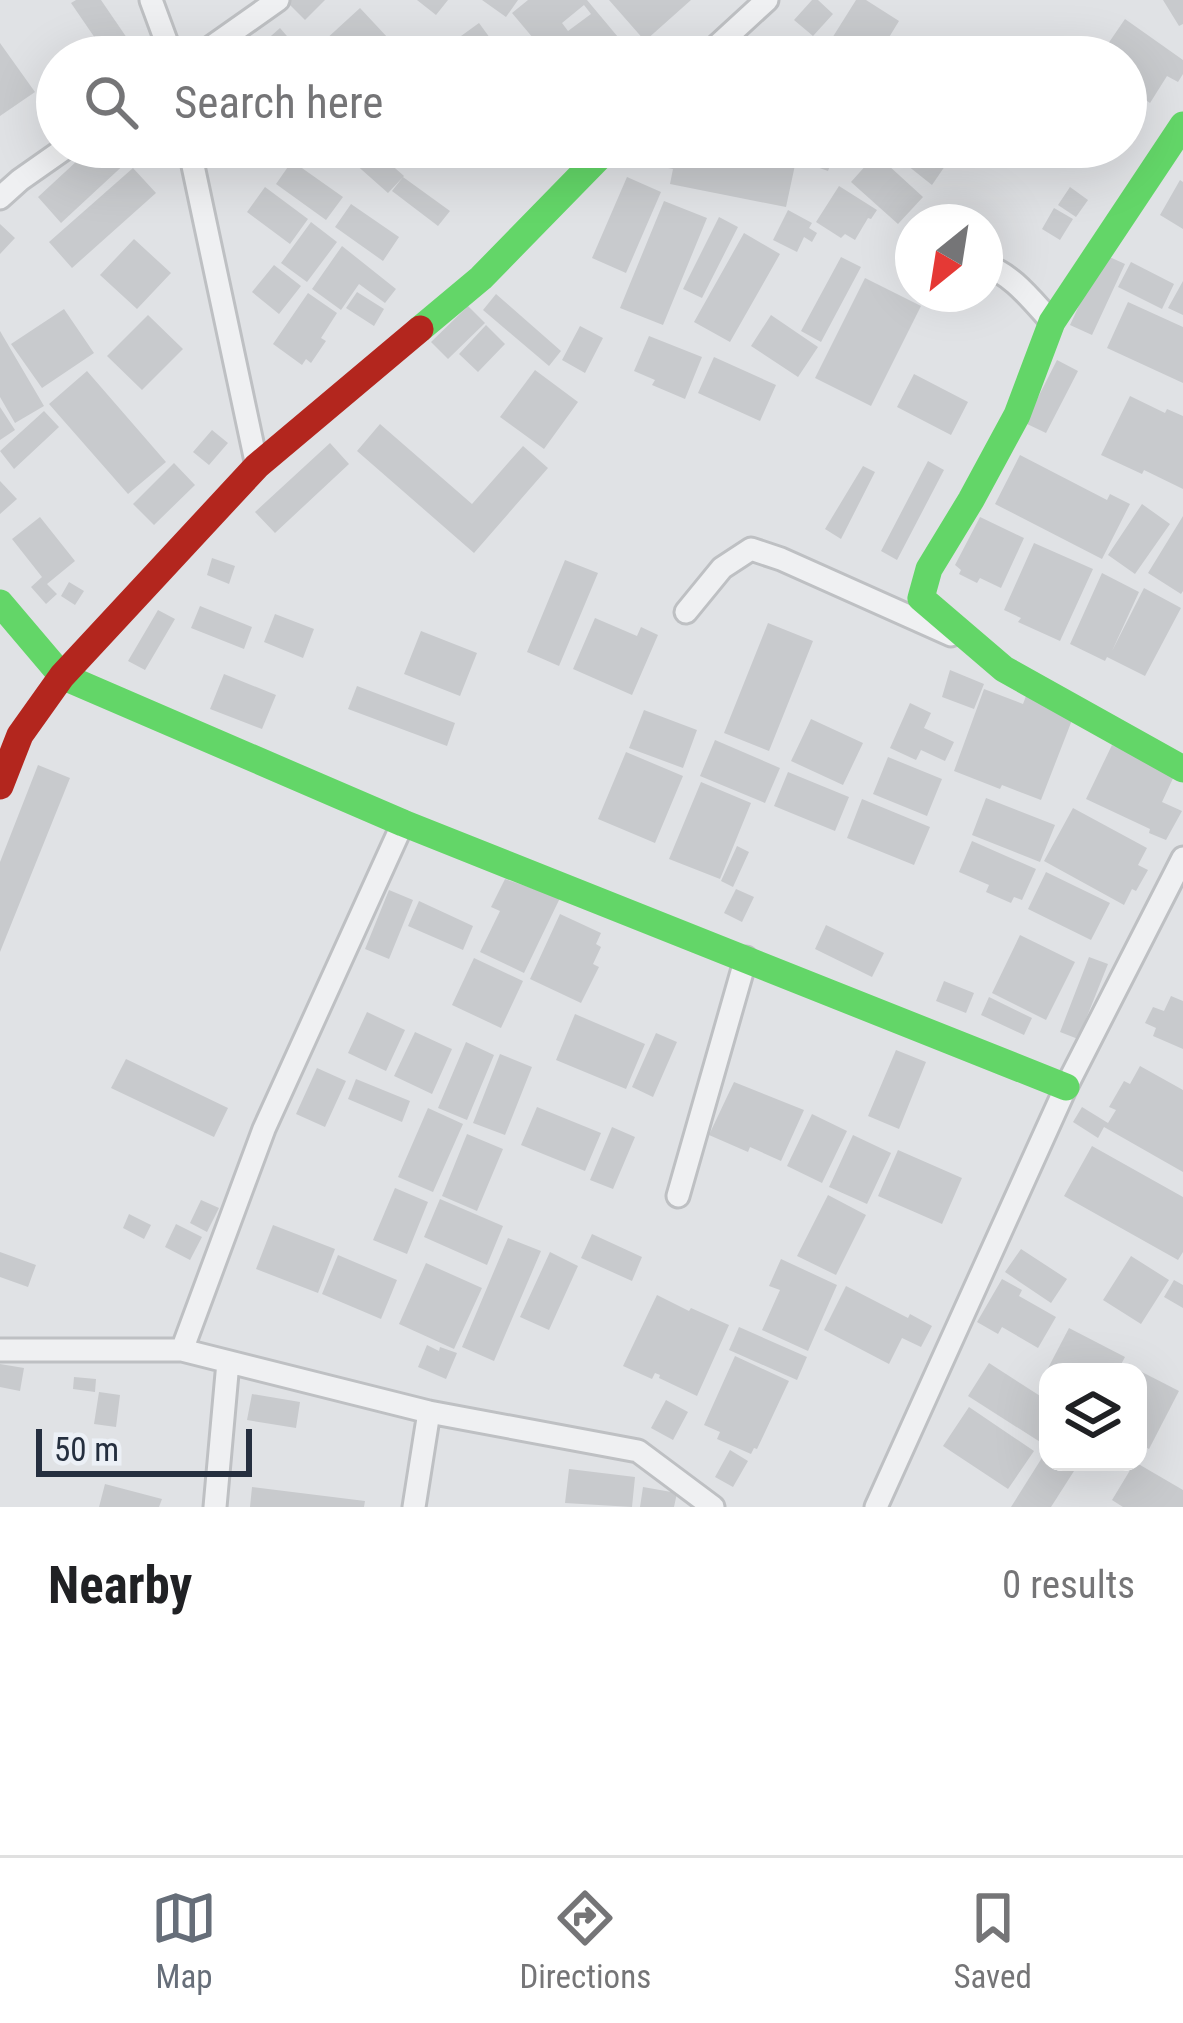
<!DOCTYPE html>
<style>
body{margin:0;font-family:"Roboto Condensed",sans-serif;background:#f2f2f2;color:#202124}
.controls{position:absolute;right:36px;bottom:36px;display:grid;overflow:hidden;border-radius:24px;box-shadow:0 12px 48px #0002}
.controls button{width:108px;height:108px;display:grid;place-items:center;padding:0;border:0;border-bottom:3px solid #e0e0e0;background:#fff;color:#202124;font:60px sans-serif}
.compass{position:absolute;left:895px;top:204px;width:108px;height:108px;border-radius:50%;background:#fff;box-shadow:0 12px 48px #0002;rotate:210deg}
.scale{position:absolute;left:36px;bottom:30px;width:216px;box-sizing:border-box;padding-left:12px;border:6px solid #252f3f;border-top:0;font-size:33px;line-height:42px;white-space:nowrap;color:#252f3f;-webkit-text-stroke:9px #ecf0f6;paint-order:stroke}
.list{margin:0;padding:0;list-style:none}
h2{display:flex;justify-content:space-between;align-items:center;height:156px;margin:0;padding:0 48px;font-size:51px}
h2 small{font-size:39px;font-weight:400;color:#757577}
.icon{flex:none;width:66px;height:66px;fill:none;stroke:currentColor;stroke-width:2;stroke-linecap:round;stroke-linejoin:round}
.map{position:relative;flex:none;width:1183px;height:1507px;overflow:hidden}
.search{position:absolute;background:#fff;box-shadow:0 12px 48px #0002;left:36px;right:36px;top:36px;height:132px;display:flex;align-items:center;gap:30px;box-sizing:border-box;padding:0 42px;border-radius:66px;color:#757577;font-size:45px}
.sheet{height:348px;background:#fff}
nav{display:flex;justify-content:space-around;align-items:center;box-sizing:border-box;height:168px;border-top:3px solid #e0e0e0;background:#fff;font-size:33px;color:#757577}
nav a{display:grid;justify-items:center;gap:6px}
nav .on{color:#666e79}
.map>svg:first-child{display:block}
.building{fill:#c8cacd;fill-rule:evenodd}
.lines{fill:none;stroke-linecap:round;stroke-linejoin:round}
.street-casing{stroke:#bec0c3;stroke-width:27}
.street{stroke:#eff0f2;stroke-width:21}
.fast{stroke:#63d668;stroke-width:27}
.jam{stroke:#b3261e;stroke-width:27}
</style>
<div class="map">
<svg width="1183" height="1507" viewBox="0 0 1183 1507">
<rect width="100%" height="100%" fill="#e0e2e5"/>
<path class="building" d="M76,0H101L140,57H108L71,3Z
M291,0H325L305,20L288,3Z
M417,0H448L436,15Z
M482,0H518L506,17Z
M528,0H587L628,49L618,57H549L512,13ZM584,5L591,14L568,31L562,23Z
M609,0H691L645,41Z
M812,0H818L833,14L813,36L794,20Z
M856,0H866L899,21L877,57H850L829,43Z
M1163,0H1183V24L1179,26Z
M360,8L402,53L398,57H339L324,41Z
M1125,19L1183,60V74L1178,82L1167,76L1150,103L1126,86V57H1099Z
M479,23L504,57H432Z
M280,28L305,57H257L253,52Z
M926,41L946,57H913Z
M0,43L35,92L0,116Z
M92,147H143L61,223L38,197Z
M336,147H371L404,176L388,193Z
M519,147H560L532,167Z
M667,147H705L795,165L786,207L670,184L673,169L663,167Z
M779,147H837L828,171L777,153Z
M899,147H958L932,185L893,154Z
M876,154L923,197L898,224L851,182Z
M292,161L343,197L326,220L276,184Z
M133,168L156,193L72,268L49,242Z
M403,177L450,211L438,226L392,191Z
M627,177L661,192L626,273L592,258Z
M1180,180L1183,182V229L1160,215Z
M839,186L877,210L871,219L868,218L855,240L845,234L841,238L816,222Z
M265,187L308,219L290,244L247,212Z
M1070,187L1088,200L1076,217L1058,205Z
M664,201L707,218L663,325L620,308Z
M351,204L399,237L383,261L335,227Z
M1054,208L1073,219L1060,240L1042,229Z
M788,210L812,223L809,228L817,233L812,242L804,237L797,252L773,240Z
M719,217L738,227L702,298L683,289Z
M311,222L337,242L307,282L281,263Z
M0,224L15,238L0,254Z
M744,233L780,254L730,342L694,322Z
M134,239L171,273L137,309L100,275Z
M342,246L396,289L385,303L359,284L341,310L312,289Z
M1103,254L1125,264L1092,335L1070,325Z
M841,257L861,267L821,342L801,331Z
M1131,262L1174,284L1162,309L1118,287Z
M274,265L301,286L279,314L252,292Z
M865,278L921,306L871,406L815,378Z
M1183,281V315L1168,308Z
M357,292L384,309L374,326L346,308Z
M308,293L337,313L321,338L326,341L311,363L306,359L302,365L273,344Z
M496,294L561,351L549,366L483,310Z
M1128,302L1183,327V383L1107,348Z
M468,306L485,323L448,359L431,342Z
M64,309L94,353L42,388L11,344Z
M148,315L183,349L142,390L107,356Z
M771,315L818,347L798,377L751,346Z
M486,325L505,344L478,372L459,354Z
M580,326L603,338L585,373L562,360Z
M0,331L44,406L15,423L0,397Z
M649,336L702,357L685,399L652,385L655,380L634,371Z
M714,357L776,385L760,421L698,393Z
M1057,360L1078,371L1046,433L1025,423Z
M535,370L578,402L544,449L500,417Z
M87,371L166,462L128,494L49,404Z
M914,374L968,402L951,435L897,407Z
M1130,396L1165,413L1167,409L1183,416V489L1144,470L1142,474L1101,455Z
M0,407L15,430L0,440Z
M44,411L59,427L14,469L0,451Z
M380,424L472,504L523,446L548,468L474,553L357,451Z
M212,430L228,443L209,465L193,452Z
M330,443L349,464L275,533L255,512Z
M1020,455L1107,500L1110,494L1130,504L1102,559L995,504Z
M928,461L944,470L897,560L881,551Z
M174,463L195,485L154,525L133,504Z
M863,466L875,472L841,539L825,529Z
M0,481L17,499L0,514Z
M1142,504L1170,524L1135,574L1108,555Z
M1183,516V591L1181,594L1148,573Z
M40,517L75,561L47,584L57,594L46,604L31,587L42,577L12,539Z
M980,517L1024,538L1001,588L980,578L977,583L959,574L961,570L955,565Z
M1034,543L1093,569L1060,641L1018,622L1021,618L1004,610Z
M212,558L235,566L229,584L207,575Z
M565,560L598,573L559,666L527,652Z
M1102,573L1139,592L1112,651L1144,588L1181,608L1145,676L1107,657L1105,661L1070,644Z
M69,582L84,591L75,605L61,596Z
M200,606L252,627L244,649L191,628Z
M158,610L175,619L145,670L128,661Z
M275,614L314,629L303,658L264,642Z
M595,618L637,636L641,627L658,635L632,695L573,669Z
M768,623L813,641L769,751L724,733Z
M421,631L477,653L460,696L404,674Z
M950,670L984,684L974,709L942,697Z
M224,674L276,695L262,729L210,709Z
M357,686L455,723L447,746L348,709Z
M984,689L1023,704L1026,696L1074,715L1041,800L1002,785L1000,789L954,771Z
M910,703L931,713L924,728L954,742L945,761L921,750L916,760L890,748Z
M644,710L697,730L683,768L629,748Z
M811,719L863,743L843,785L791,761Z
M715,740L780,768L765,803L700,776Z
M1112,745L1175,774L1162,802L1182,811L1166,840L1149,833L1150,829L1086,799Z
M626,752L683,776L655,843L598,819Z
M888,757L942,779L927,816L873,794Z
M38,765L70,778L0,952V862Z
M788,772L849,797L835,831L774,806Z
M701,782L751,803L720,879L669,859Z
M986,798L1055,825L1040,862L972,835Z
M862,799L930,827L914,865L847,838Z
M1073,808L1147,848L1138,865L1148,870L1136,891L1132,889L1124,905L1044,861Z
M972,841L1036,869L1022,900L1014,897L1011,903L986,892L989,885L959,872Z
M737,846L749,852L733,887L721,881Z
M1046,872L1110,903L1091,940L1028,909Z
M505,879L560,898L524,973L480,952L500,911L491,907Z
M736,889L754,897L742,922L724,913Z
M389,890L413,900L389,959L365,949Z
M419,901L473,926L463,950L408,926Z
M560,914L601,933L596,944L601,947L593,964L599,967L581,1003L530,979Z
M826,925L884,953L872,977L815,949Z
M1020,935L1075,962L1046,1020L992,993Z
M1089,957L1108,964L1078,1039L1060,1032Z
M474,958L523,981L501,1028L452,1005Z
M944,981L974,993L966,1013L936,1001Z
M1171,996L1183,1001V1049L1153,1036L1156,1028L1145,1023L1153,1007L1164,1011Z
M989,997L1032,1018L1024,1035L981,1015Z
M367,1012L405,1030L386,1071L348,1053Z
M575,1014L645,1044L626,1089L556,1060Z
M415,1032L452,1049L432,1094L394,1076Z
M656,1033L677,1042L653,1097L632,1087Z
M466,1042L494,1055L467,1120L438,1108Z
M896,1050L926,1062L899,1129L868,1116Z
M500,1054L532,1067L505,1135L473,1123Z
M126,1059L228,1108L214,1137L111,1088Z
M1140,1066L1183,1090V1172L1104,1127L1098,1138L1073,1122L1082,1107L1108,1123L1116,1110L1109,1107L1124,1081L1130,1084Z
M317,1068L346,1081L325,1127L296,1114Z
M356,1079L410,1101L402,1122L348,1099Z
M734,1082L804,1110L781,1161L750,1147L748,1152L709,1135Z
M537,1107L601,1133L585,1171L521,1145Z
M428,1108L463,1124L433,1192L398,1177Z
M812,1114L847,1131L822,1183L787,1166Z
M612,1127L635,1137L613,1189L590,1180Z
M467,1134L503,1149L477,1211L442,1196Z
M853,1135L891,1153L867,1204L829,1187Z
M1092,1146L1183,1197V1252L1178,1260L1064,1196Z
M898,1150L962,1178L942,1224L878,1196Z
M395,1188L428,1202L407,1254L373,1240Z
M828,1195L866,1215L836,1275L797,1256Z
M440,1199L503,1226L487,1265L424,1237Z
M201,1200L219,1208L207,1232L190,1223Z
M129,1214L151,1225L144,1239L123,1228Z
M176,1224L202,1237L190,1260L165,1247Z
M273,1225L335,1249L318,1293L256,1269Z
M592,1234L642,1257L632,1281L581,1258Z
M508,1238L541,1251L494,1361L462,1347Z
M1021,1249L1067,1279L1051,1303L1005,1272Z
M0,1252L36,1265L28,1287L0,1277Z
M550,1252L578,1266L549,1330L520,1317Z
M338,1255L397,1280L381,1319L322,1294Z
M1131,1256L1169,1280L1141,1324L1103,1300Z
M781,1259L837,1285L808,1351L762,1330L780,1290L769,1286Z
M426,1263L482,1288L454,1349L399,1324Z
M1002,1279L1022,1290L1019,1296L1056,1317L1038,1348L1002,1327L998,1334L977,1322Z
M1174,1280L1183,1285V1308L1164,1297Z
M846,1286L908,1318L910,1314L932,1326L921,1347L902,1338L889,1364L824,1330Z
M657,1295L689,1311L691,1308L729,1325L697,1396L659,1378L660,1375L655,1373L652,1379L623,1366Z
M739,1327L807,1357L797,1380L729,1350Z
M1069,1328L1125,1357L1117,1372H1046Z
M427,1345L439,1351L440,1347L457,1353L446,1379L418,1367Z
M735,1356L789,1381L757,1449L754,1448L751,1454L717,1439L720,1432L704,1425Z
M989,1363L1048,1401V1447L968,1396Z
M0,1364L24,1368L20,1391L0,1387Z
M1138,1370L1179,1391L1149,1449L1138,1443Z
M74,1377L96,1379L95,1392L73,1389Z
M99,1392L120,1395L116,1427L94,1424Z
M252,1394L300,1402L296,1428L247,1420Z
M666,1400L688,1412L673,1440L651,1428Z
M969,1407L1034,1451L1008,1489L943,1446Z
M730,1450L748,1461L733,1487L715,1477Z
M1045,1453L1048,1455V1462H1060L1074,1471L1051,1507H1011Z
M1135,1462L1183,1490V1507H1123L1112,1500Z
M569,1469L635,1477L632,1507L565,1503Z
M105,1484L162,1499L159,1507H99Z
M252,1487L365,1501L364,1507H250Z
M643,1487L677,1493L674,1507H640Z"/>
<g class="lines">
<g class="street-casing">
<path id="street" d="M151,0L172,57
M197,57L278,0
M705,57L767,0
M189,147L257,466
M0,198L20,180L67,147
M985,266C1012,273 1033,302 1052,322
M686,612L722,568L751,549L781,559L951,635
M678,1196L746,958
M0,1350H182L429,1412L638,1451L713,1507
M182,1350L264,1129L403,823
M215,1507L228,1362
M414,1507L429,1412
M876,1507L1066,1087L1183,858"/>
</g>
<use href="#street" class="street"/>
<path class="fast" d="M1183,125L1052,322L1017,415L971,500L929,569L921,598L1004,669L1183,769
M420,329L481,278L609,147
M0,603L62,676L403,823L1066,1087"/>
<path class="jam" d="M0,786L20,735L62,676L257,466L420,329"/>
</g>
</svg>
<div class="controls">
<button><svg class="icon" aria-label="layers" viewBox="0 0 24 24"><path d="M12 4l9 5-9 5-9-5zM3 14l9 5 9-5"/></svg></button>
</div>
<svg class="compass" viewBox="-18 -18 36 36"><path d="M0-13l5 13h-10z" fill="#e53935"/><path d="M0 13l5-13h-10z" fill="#757577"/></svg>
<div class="scale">50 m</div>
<div class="search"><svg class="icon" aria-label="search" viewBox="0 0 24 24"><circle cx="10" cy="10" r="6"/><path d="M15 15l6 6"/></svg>Search here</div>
</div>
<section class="sheet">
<h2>Nearby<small>0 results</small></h2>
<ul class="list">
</ul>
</section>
<nav>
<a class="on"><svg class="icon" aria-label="map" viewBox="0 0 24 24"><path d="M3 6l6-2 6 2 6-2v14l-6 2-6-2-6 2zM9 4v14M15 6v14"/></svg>Map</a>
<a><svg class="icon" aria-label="directions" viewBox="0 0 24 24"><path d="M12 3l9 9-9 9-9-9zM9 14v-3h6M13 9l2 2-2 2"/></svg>Directions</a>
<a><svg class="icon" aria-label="saved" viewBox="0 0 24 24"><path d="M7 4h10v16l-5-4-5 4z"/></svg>Saved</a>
</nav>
